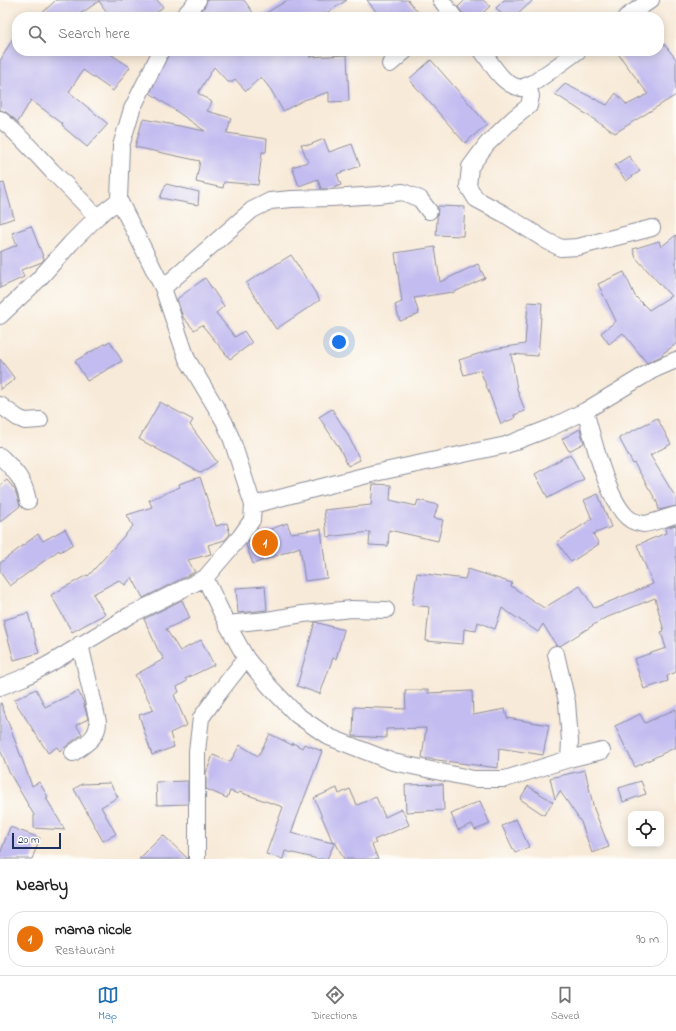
<!DOCTYPE html>
<style>
body{margin:0;font-family:"Indie Flower",sans-serif;background:#f6f6f6;color:#222}
.controls{position:absolute;right:12px;bottom:12px;display:grid;overflow:hidden;border-radius:8px;box-shadow:0 2px 10px #0003}
.controls button{width:36px;height:36px;display:grid;place-items:center;padding:0;border:0;border-bottom:1px solid #e0e0e0;background:#fff;color:#222;font:20px sans-serif}
.scale{position:absolute;left:12px;bottom:10px;width:49px;box-sizing:border-box;padding-left:4px;border:2px solid #1b2f5e;border-top:0;font-size:11px;line-height:14px;white-space:nowrap;color:#1b2f5e;-webkit-text-stroke:3px #fdfcf7;paint-order:stroke}
.you{position:absolute;left:339px;top:342px;width:14px;height:14px;margin:-10px;border:3px solid #fff;border-radius:50%;background:#1a73e8;box-shadow:0 0 0 6px #1a73e833}
.badge{display:grid;place-items:center;width:26px;height:26px;border-radius:50%;background:#1f6fb2;color:#fff;font-size:13px;font-weight:700}
.pin{position:absolute;translate:-50% -50%;border:2px solid #fff;box-shadow:0 1px 4px #0006}
.list{margin:0;padding:0;list-style:none}
h2{display:flex;justify-content:space-between;align-items:center;height:52px;margin:0;padding:0 16px;font-size:17px}
h2 small{font-size:13px;font-weight:400;color:#767676}
.list li{display:grid;grid-template-columns:26px 1fr auto;gap:12px;align-items:center;box-sizing:border-box;height:56px;margin:0 8px 8px;padding:0 8px;border:1px solid #e0e0e0;border-radius:16px}
.list b{display:block;font-size:15px;white-space:nowrap}
.list p{margin:0;font-size:13px;white-space:nowrap;color:#767676}
.list em{font-size:13px;font-style:normal;color:#767676}
.icon{flex:none;width:22px;height:22px;fill:none;stroke:currentColor;stroke-width:2;stroke-linecap:round;stroke-linejoin:round}
.map{position:relative;flex:none;width:676px;height:859px;overflow:hidden}
.search{position:absolute;background:#fff;box-shadow:0 2px 10px #0003;left:12px;right:12px;top:12px;height:44px;display:flex;align-items:center;gap:10px;box-sizing:border-box;padding:0 14px;border-radius:16px;color:#767676;font-size:15px}
.sheet{height:116px;background:#fff}
nav{display:flex;justify-content:space-around;align-items:center;box-sizing:border-box;height:56px;border-top:1px solid #e0e0e0;background:#fff;font-size:11px;color:#767676}
nav a{display:grid;justify-items:center;gap:2px}
nav .on{color:#1f6fb2}
.map>svg:first-child{display:block}
.building{fill:#c3bcf0}
.lines{fill:none;stroke-linecap:round;stroke-linejoin:round}
.minor-casing{stroke:#8a8c9b;stroke-width:18}
.minor{stroke:#fff;stroke-width:16}
</style>
<div class="map">
<svg width="676" height="859" viewBox="0 0 676 859">
<rect width="100%" height="100%" fill="#fdfcf7"/>
<filter id="ink" filterUnits="userSpaceOnUse"><feTurbulence type="fractalNoise" baseFrequency=".025" numOctaves="2"/><feDisplacementMap in="SourceGraphic" scale="8" xChannelSelector="R" yChannelSelector="G"/><feConvolveMatrix kernelMatrix="1 2 1 2 8 2 1 2 1" color-interpolation-filters="sRGB"/></filter>
<filter id="wash" filterUnits="userSpaceOnUse"><feTurbulence type="fractalNoise" baseFrequency=".012" numOctaves="4" result="noise"/><feDisplacementMap in="SourceGraphic" scale="16" xChannelSelector="R" yChannelSelector="G"/><feGaussianBlur stdDeviation="0.9" result="paint"/><feColorMatrix in="noise" values="0 0 0 0 0 0 0 0 0 0 0 0 0 0 0 0 0 1.4 0 .05"/><feComposite in="paint" operator="in"/></filter>
<g filter="url(#wash)">
<rect width="100%" height="100%" fill="#f8ead8"/>
<g id="blocks">
<path class="building" d="M56,0H157L163,7L151,17H110L99,1L76,17H38Z
M207,0H244L256,17H196L205,6Z
M288,0H347L320,17H259Z
M367,0H408L422,17H380Z
M465,0H483L490,6L479,17H465L458,7Z
M504,0H533L515,17H505L496,8Z
M17,31V51H106L130,67L113,91L83,70L69,92L108,124L87,147L62,126L63,124L31,100L18,122L6,112L0,110V61Z
M664,44L676,59V95L615,133L555,94L565,84L607,105L616,93L627,105L648,94L616,51H659V48Z
M170,51H318L309,57L347,55L349,101L329,102V92L304,100L283,111L271,90L261,77L246,91L235,79L233,82H228L214,67L198,93L212,102L207,111L231,118L227,133L267,139L266,152H262L258,185L224,182L223,188L196,182L200,161L135,147L143,119L205,131L150,93Z
M431,60L487,124L465,143L409,79Z
M324,139L329,152L352,144L360,166L337,174L341,185L330,189H321L318,179L299,186L292,167L308,162L301,144L309,145Z
M629,156L640,171L626,181L615,165Z
M4,183L14,218L0,223V184Z
M166,184L199,192L198,205L160,198Z
M438,206L465,207L463,236L436,235Z
M31,226L44,259L42,262L21,270L24,277L0,288V252L17,245L12,233Z
M676,235V344L662,354L663,355L647,363L623,333L609,344L601,333L616,321L598,284L624,272L635,296L649,310L671,296L636,258L633,249L659,241L661,247Z
M435,247L440,282L478,264L485,278L452,293V292L414,298L419,314L400,321L395,305L402,302L395,253Z
M291,255L320,300L276,329L246,283Z
M205,278L224,306L216,313L235,337L244,331L252,343L230,359L202,325L194,330L183,317L177,299Z
M528,302L542,303L538,356L511,354L517,389L525,411L514,415L515,418L501,424L480,370L464,375L459,360L494,349L525,344Z
M110,341L122,361L87,381L75,361Z
M0,359L15,379L0,390Z
M160,402L193,420L190,425L217,462L201,473L139,439Z
M332,409L347,433L360,460L348,466L340,449L319,417Z
M657,418L671,444L650,455L676,498V506L659,510L657,502L634,463L633,464L619,438Z
M580,429L584,443L569,451L562,439Z
M570,454L584,479L548,498L535,474Z
M200,477L216,526L227,523L230,534L225,540L208,545L211,554L188,560L195,572L143,598L132,577L125,585L119,580L93,594L105,614L72,632L51,595L87,575L88,576L133,526L127,515L152,507L149,500L180,487L179,484Z
M7,480L15,490L20,506L0,522V485Z
M373,484L391,485L390,500L416,506L418,500L438,505L434,518L443,520L438,541L389,530L388,546L369,545L370,532L327,537L324,510L371,505Z
M598,494L611,527L593,534L599,544L571,562L557,542L592,519L584,500Z
M287,523L291,533L321,529L327,578L305,581L300,547L253,564L246,545L253,536Z
M676,525V672L667,676L668,681L644,689L634,659L666,648L661,632L664,631L655,598L603,619L560,646L556,645L543,624L538,632L502,608L495,629L478,622L476,631L464,629L463,644L426,641L429,607L412,605L417,573L465,579L468,569L512,583L511,586L544,608L580,586L594,608L653,584L637,545L666,533L665,528Z
M65,529L73,544L60,552L59,550L10,586L0,572V563L38,534L43,541Z
M265,586L267,610L238,613L236,588Z
M182,600L190,618L166,629L180,651L201,640L214,665L185,679L187,681L177,687L179,692L174,695L187,725L170,733L174,747L152,755L139,715L154,710L135,675L164,659L158,650L144,619Z
M28,613L39,653L14,660L3,620Z
M315,622L344,630L336,659L333,658L320,694L297,686Z
M36,689L45,707L78,691L83,701L88,719L76,725L82,734L60,751L57,747L48,753L14,700Z
M405,690H428V693L472,691L473,715L505,709L507,718L549,725L543,755L499,748L498,768L422,758L426,728L386,729V738L353,736L354,707L406,709Z
M0,703H1L32,786L39,782L48,797L46,798L65,830L34,828V815L9,772L0,749Z
M676,709V747L635,767L615,726L640,714L645,723Z
M270,734L292,745L293,743L302,748L304,744L322,751L291,833L333,843L314,798L337,788L339,794L350,789L357,805L376,797L385,817L402,809L409,825L374,840L376,843L372,845L378,859H344L335,842L327,859H318L285,851L283,859L266,854L283,807L239,792L238,794L230,791L227,798L206,789V773L213,755L230,762L240,745L258,756Z
M585,770L594,809L609,847L592,853L581,822L560,791L555,799L550,778Z
M188,781V804L157,805L156,782Z
M641,781L646,794L623,802L619,788Z
M110,783L118,797L101,807L116,834L103,841L74,789L82,784Z
M443,784L444,810L406,812L405,785Z
M528,786L553,802L544,815L520,799Z
M480,801L490,824L475,830L472,824L458,830L451,814Z
M516,819L529,847L515,853L502,826Z
M10,827L40,838L32,859H0V854Z
M163,835L188,859H139Z"/>
</g>
</g>
<g filter="url(#ink)">
<use href="#blocks" fill-opacity="0" stroke="#8a8c9b" stroke-width="1"/>
<g class="lines">
<g class="minor-casing">
<path id="minor" d="M441,0L454,17
M183,17L198,0
M626,17L651,0
M482,51C493,65 502,85 521,88L535,82L578,51
M390,64L405,51
M528,86L531,96L529,106L514,118L487,144L470,167L468,186L476,199L504,214L547,241L561,248L578,247L593,243L652,228
M0,119C19,134 35,153 52,171C67,186 82,201 97,217
M163,288L252,210L270,201L292,199L331,198L378,195L403,192L420,199L429,211
M0,316L38,280L71,243L97,217L119,200
M0,405L18,418L25,421L40,420
M585,411C593,437 608,506 631,520C634,522 640,523 643,524C651,524 667,517 676,515
M0,456C15,471 24,479 28,501
M253,505L375,473L506,445L550,428L585,411L653,370L676,360
M205,578L227,624L246,658L270,687L297,715L329,737L393,762L474,779H505L569,759L602,751
M227,624L267,620L303,614L352,609L386,610
M556,654L567,702L570,741L569,759
M0,687L25,677L51,663L130,615L205,578L240,537L252,520L253,505L232,440L224,421L187,359L163,288L119,200L121,146L132,109L161,51
M73,753C85,744 98,738 98,722L80,644
M197,859V751L201,718L218,694L246,658"/>
</g>
<use href="#minor" class="minor"/>
</g>
</g>
</svg>
<div class="controls">
<button><svg class="icon" aria-label="locate" viewBox="0 0 24 24"><circle cx="12" cy="12" r="6"/><path d="M12 2v4M12 18v4M2 12h4M18 12h4"/></svg></button>
</div>
<div class="scale">20 m</div>
<div class="you"></div>
<div class="pin badge" style="left:265px;top:543px;background:#e8710a">1</div>
<div class="search"><svg class="icon" aria-label="search" viewBox="0 0 24 24"><circle cx="10" cy="10" r="6"/><path d="M15 15l6 6"/></svg>Search here</div>
</div>
<section class="sheet">
<h2>Nearby<small></small></h2>
<ul class="list">
<li><span class="badge" style="background:#e8710a">1</span><div><b>mama nicole</b><p>Restaurant</p></div><em>90 m</em></li>
</ul>
</section>
<nav>
<a class="on"><svg class="icon" aria-label="map" viewBox="0 0 24 24"><path d="M3 6l6-2 6 2 6-2v14l-6 2-6-2-6 2zM9 4v14M15 6v14"/></svg>Map</a>
<a><svg class="icon" aria-label="directions" viewBox="0 0 24 24"><path d="M12 3l9 9-9 9-9-9zM9 14v-3h6M13 9l2 2-2 2"/></svg>Directions</a>
<a><svg class="icon" aria-label="saved" viewBox="0 0 24 24"><path d="M7 4h10v16l-5-4-5 4z"/></svg>Saved</a>
</nav>
